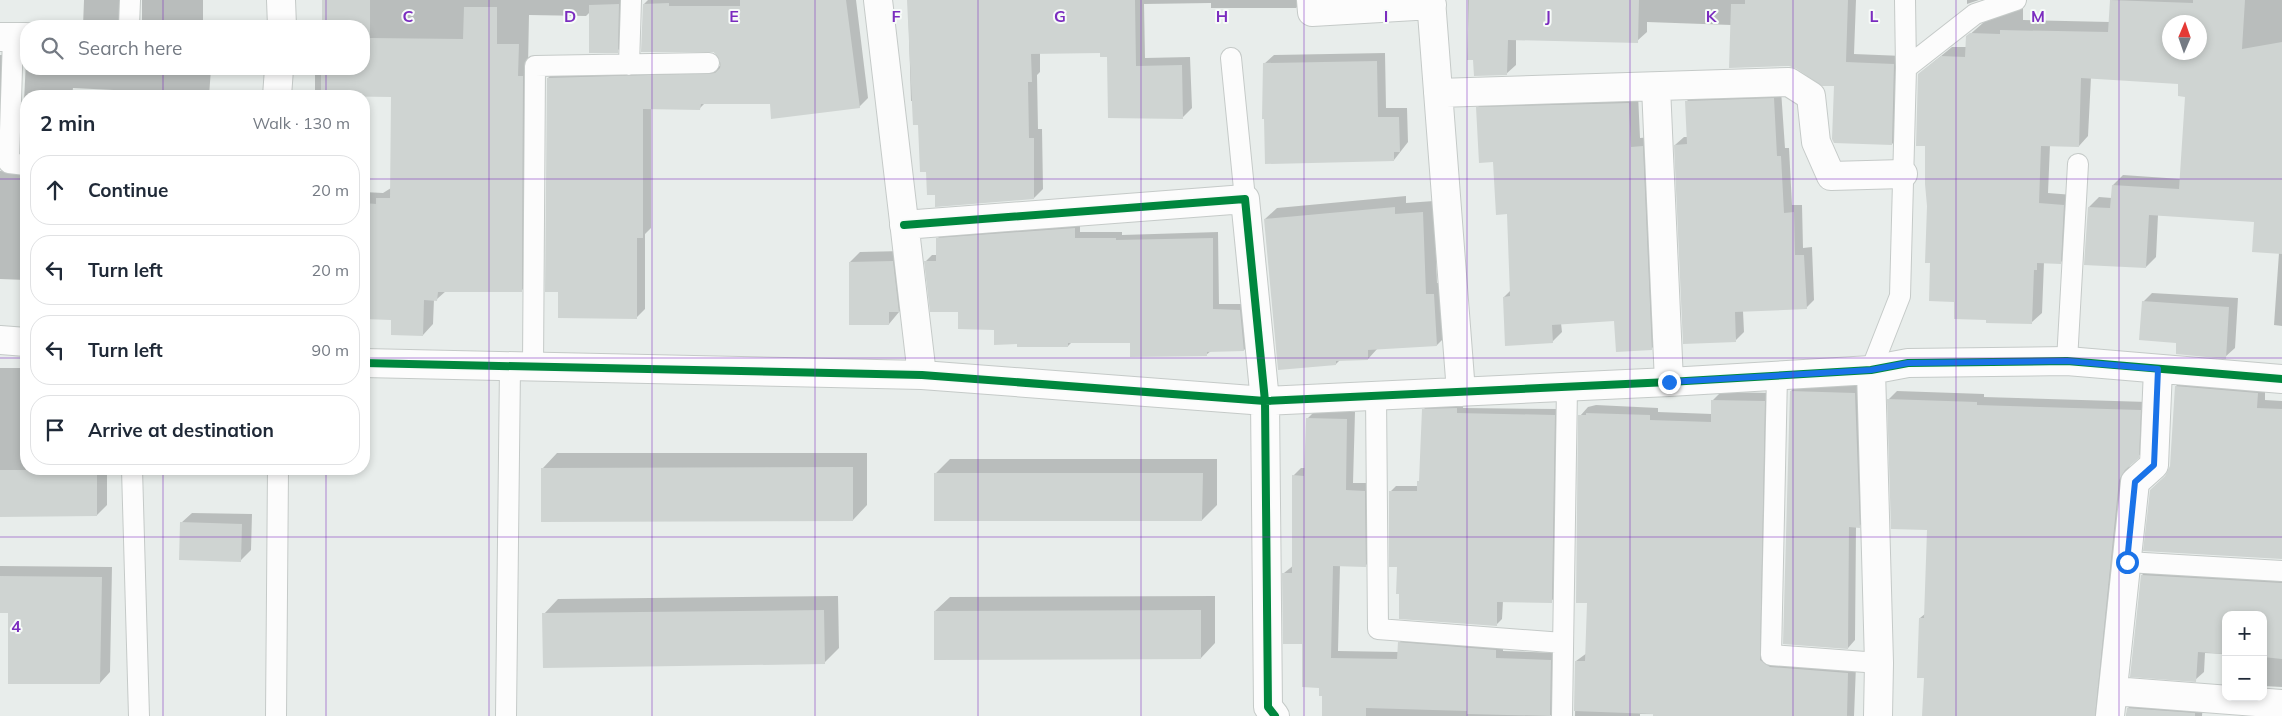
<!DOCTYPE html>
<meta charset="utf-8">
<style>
body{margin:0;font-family:Mulish,sans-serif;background:#f6f6f7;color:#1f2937}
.controls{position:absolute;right:15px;bottom:15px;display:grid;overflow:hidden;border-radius:10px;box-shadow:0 2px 8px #0003}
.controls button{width:45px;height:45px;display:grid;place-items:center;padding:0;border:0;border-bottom:1px solid #e0e1e3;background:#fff;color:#1f2937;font:25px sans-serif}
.compass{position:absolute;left:2162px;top:15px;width:45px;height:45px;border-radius:50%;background:#fff;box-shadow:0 2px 8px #0003;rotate:2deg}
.stop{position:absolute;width:15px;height:15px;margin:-11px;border:4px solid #1a73e8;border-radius:50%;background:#fff}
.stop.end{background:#1a73e8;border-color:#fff;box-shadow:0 1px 5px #0008}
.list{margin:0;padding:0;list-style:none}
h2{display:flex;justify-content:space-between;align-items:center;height:65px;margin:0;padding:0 20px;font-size:21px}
h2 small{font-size:16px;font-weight:400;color:#747a83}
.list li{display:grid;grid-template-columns:32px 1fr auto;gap:15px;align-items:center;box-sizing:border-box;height:70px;margin:0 10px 10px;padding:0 10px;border:1px solid #e0e1e3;border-radius:20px}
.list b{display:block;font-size:19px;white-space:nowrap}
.list em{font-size:16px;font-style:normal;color:#747a83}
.icon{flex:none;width:28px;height:28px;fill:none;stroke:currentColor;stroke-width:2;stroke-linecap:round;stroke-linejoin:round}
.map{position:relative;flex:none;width:2282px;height:716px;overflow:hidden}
.search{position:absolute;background:#fff;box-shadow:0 2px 8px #0003;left:20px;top:20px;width:350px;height:55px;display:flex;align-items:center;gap:12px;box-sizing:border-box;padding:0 18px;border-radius:20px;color:#747a83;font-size:19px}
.panel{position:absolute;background:#fff;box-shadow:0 2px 8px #0003;left:20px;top:90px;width:350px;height:385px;border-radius:20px}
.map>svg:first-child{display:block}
.shadow{fill:#0003;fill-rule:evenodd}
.building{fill:#cfd4d2;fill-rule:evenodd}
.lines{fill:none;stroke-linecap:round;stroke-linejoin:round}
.lane-casing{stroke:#c5cac8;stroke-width:22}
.street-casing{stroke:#c5cac8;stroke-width:30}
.lane{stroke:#fcfcfc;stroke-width:20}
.street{stroke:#fcfcfc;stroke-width:28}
.cycleway-casing{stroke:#f7fbf9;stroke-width:11}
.cycleway{stroke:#00873e;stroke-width:8}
.route{stroke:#1a73e8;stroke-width:6}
.grid{fill:none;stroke:#7b2cbf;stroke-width:1;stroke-opacity:0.55}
.grid-label{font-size:16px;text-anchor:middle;font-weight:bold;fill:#7b2cbf;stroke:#f7fbf9;stroke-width:4;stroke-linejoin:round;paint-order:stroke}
</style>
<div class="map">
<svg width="2282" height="716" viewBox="0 0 2282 716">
<rect width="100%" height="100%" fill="#e8edeb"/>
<path class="shadow" d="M84,0H126L129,26H83Z
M142,0H203V26H142Z
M323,0H624L622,46L617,51L591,11L586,16L529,15L528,66L532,280L521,291H446L437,299H434L433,324L423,335L393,319L364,318V192L383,193L391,188L392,95L315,94V69H364V26H323Z
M648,0H856L868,98L859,107L771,102H706L700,108H651V228L645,234V309L636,318L559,291L548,78L557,69L720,66L721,57L644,4Z
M908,0H1304L1296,8H1211V3L1144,4L1145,58L1190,57L1192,108L1183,117L1101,52H1040V72L1037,75L1038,129H1042L1043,189L1034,198L936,194L928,171L919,124L913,101H911Z
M1468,0H1856L1854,54L1903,56L1901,135L1892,144L1835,85L1731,25L1647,22V32L1637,41L1516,39V65L1506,74L1474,59H1468Z
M1967,0H1979L1967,4Z
M2112,0H2282V326L2274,325L2279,253L2255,220L2158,215L2156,257L2146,267L2089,207L2099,197L2112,198L2113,185L2123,175L2181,179L2186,95L2180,83L2091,77L2088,136L2079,146L2050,145L2048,193L2073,195L2070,253L2060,263L2044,262L2042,313L2032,322L1987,318L1956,301L1932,262L1927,145L1919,74L1952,47H1967V37L1992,15L2023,4V20L2110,22ZM2170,22H2200V52H2170Z
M1385,53L1386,108H1407L1408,142L1394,160L1264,64L1274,55Z
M0,55H6L4,115L0,119Z
M26,60V69H211L209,96L133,95V91L73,88L72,96H26V122H23Z
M1781,90L1785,148H1789L1792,205H1802L1803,248L1812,247L1814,300L1806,308L1743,311L1744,332L1736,340L1675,145L1684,137H1688L1687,101L1695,93Z
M1638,94L1640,138L1652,137L1661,339L1651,349L1616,320L1561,323L1562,332L1552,342L1504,297L1511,290L1509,213L1477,108L1487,98Z
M0,171L26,173V280L0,279Z
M1406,196V203L1434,201L1437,283H1445L1448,334L1437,345L1378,348L1368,359L1340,360L1336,364L1265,219L1277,208Z
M1080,222V232H1122V235L1218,232L1219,304H1246L1250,344L1244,350L1211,351L1206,355L1131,342H1072L1068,346L1019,343L995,328L959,311L926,261L932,255H938L937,239L943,233Z
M903,251L909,300L889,324L850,262L860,252Z
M2152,293L2238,298L2235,348L2225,357L2178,341L2143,302Z
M0,368H26V469H107V505L97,515L0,516Z
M2184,378L2265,385V400L2282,401V558L2166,476L2171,466L2176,386Z
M1799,384L1862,386L1867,519L1859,526H1856L1855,640L1848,648L1791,391Z
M1897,391L1984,394V397L2148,402L2147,448L2132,462L2127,471L2106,716H1923L1925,677L1920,618L1926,613L1928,529L1892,528L1889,399Z
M1721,392L1772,393L1768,652L1856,665L1854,716L1640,714V716H1575L1576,661L1587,653L1588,602L1580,416L1588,407L1596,405L1658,408V412L1712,414L1713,400Z
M1463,403V408L1560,409L1557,596L1551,601H1503L1502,619L1496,625L1398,566L1390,492L1396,486H1418L1421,479L1423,410L1429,404Z
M1315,411L1355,412L1353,483H1372L1373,558L1365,566L1340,565L1338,651L1399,652V643L1407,635L1503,642V651L1558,653V708L1550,716H1323V695L1304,643L1284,573L1294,565L1293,476L1301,468H1306L1307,419Z
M557,453H867V505L853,520L543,468Z
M950,459H1217V505L1202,520L935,474Z
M192,513L252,514L251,550L240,561L181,523Z
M0,566L112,567L110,672L100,683L9,612H0Z
M2150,567L2282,574V687L2263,686V615H2226V654L2205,653L2204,672L2195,680L2142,575Z
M838,596L839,648L824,663L544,614L558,599Z
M1215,596V643L1201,658L935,611L950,597Z
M2136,700L2203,705L2202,716H2126L2128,708Z"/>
<path class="building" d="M322,0H370V38L463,39L464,7H497V44H519L518,76H523L522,292H438L437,301L424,300L423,336L391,335V320L364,319V203L376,204V198H390L391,97L321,96V69H364V26H322Z
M740,0H846L860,108L771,119L770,104H701L700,110L643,109V238H637V319L558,318V292H545L547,78L715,73L720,68L721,62L714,52H641L643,4L669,3V6H740Z
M907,0H1135L1136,66L1182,65L1183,119L1108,118L1107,57H1100V53L1031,54L1032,82H1028L1029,138H1034V199L935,207V195H927L926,172H920L918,125H913Z
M1469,0H1639L1638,43L1508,40L1507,75L1474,76L1473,60H1467Z
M1745,0H1848L1846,62L1894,64L1892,145L1834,143L1832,139L1834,86H1822L1797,69L1789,66L1729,68L1731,4H1745Z
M2110,0L2193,3V0H2245L2242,49L2282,42V254L2252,252L2254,222L2149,215L2146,268L2084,265L2088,207L2110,208L2112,185L2179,189L2185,97L2178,96V84L2081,78L2079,147L2041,146L2039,203L2064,205L2061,264L2037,263V270H2034L2032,324L1986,323V320L1954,319V302L1929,301L1930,263H1925L1927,206L1925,184V146H1916L1918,74L1941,56L1965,57L1966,36L1970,33L2000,34V30L2108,32ZM2170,22H2200V52H2170Z
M619,4L618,53H589V5Z
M1377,61L1378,117H1399L1400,152H1394V161L1265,164L1264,119H1262L1263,63Z
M1774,98L1777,156H1781L1784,213L1794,212L1795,255H1804L1807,309L1735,312L1736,342L1683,344L1674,145L1687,144L1685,101Z
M1629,103L1631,147L1643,146L1652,350L1616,352L1614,321L1552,325L1553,343L1505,346L1503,297L1510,296L1507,214L1496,215L1493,162L1479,163L1476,107Z
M1395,207V214L1423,212L1426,294H1434L1437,346L1368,350V360L1336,361V365L1278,370L1264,219Z
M1075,228V238H1116V240L1213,238V309L1240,310L1244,351L1207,352V356L1130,357V343H1068V347H1017V344L994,345V330L958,329V312H930L924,261H936V238Z
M893,261L899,312H889V325H849V262Z
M2142,301L2229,307L2226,359L2176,354V343L2139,340Z
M2175,386L2258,393L2257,408L2282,409V559L2143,551L2150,490L2165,476L2170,466Z
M1790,391L1855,393L1860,528L1849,527L1848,649L1783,644Z
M1887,399L1977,402V405L2141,410L2139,458L2125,470L2119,480L2095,716H1922L1924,678H1917L1919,618H1924L1927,530L1891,529Z
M1711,400L1765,401L1760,660L1770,667L1848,673L1847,716H1653V714L1574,711L1575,661H1585L1587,603H1576L1578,415H1586V413L1650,415V420L1711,422Z
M1457,408V413L1555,415L1552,603L1497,602V626L1399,619V594H1396L1397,567H1389V491H1417V481H1419L1422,409Z
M1306,418L1347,419L1346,490L1365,491L1366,567L1333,566L1331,658L1397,659L1398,642L1496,650V658L1551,660L1550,716L1467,714V711L1366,708V716H1322V696H1319V688L1302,687V644H1283L1282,573H1292V475L1304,476Z
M853,467V521L541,522V468Z
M0,470H97V516L0,517Z
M934,473H1203L1202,521H934Z
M180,522L242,524L241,562L179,560Z
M2141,575L2282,583V659L2263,657V615H2226V654L2198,652L2196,682L2130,677Z
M0,576L102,577L100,684H8V613H0Z
M824,610L825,664L543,668L542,613Z
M1201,610V659L934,660V611Z
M2127,708L2195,713V716H2126Z"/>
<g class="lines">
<g class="lane-casing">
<path id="lane" d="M129,26L130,0
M13,37L9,163L26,165
M1231,58L1245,199
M629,65L631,0
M1906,68L1975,14L2016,0
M2067,361L2078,164
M533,366L535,66L709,63
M1871,370L1900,296L1906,68L1905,0
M1777,375L1771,655L1879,663
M1376,395L1378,629L1563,643
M132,469L139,716
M2127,562L2282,571
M276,716L278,469
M506,716L510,367
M1562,716L1567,387"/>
</g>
<g class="street-casing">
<path id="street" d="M281,0L282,26
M878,0L922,375
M1311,0L1312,12L1432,5
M1431,0L1461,392
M0,37H26
M1656,87L1669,382
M1438,93L1789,82L1811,96L1816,142L1831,176L1903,174
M277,96L279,69
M904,225L1245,199L1265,401L1268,707L1275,716
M0,340L26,342
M364,363L922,375L1265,401L1669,382L1871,370L1908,363L2067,361L2282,379
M1871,370L1879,663L1878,716
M2113,691L2282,704
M2110,716L2135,482L2154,465L2158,369"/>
</g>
<use href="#lane" class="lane"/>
<use href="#street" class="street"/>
<g class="cycleway-casing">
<path id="cycleway" d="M904,225L1245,199L1265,401L1268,707L1275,716
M364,363L922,375L1265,401L1669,382L1871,370L1908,363L2067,361L2282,379"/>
</g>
<use href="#cycleway" class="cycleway"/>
</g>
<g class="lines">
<path class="route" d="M1669,382L1871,370L1908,363L2067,361L2158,369L2154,465L2135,482L2127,562"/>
</g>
<path class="grid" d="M163,0V26M326,0V26M489,0V716M652,0V716M815,0V716M978,0V716M1141,0V716M1304,0V716M1467,0V716M1630,0V716M1793,0V716M1956,0V716M2119,0V716M163,69V96M326,69V96M0,179H26M364,179H2282M0,358H26M364,358H2282M163,469V716M326,469V716M0,537H2282"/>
<g class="grid-label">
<text x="408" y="22">C</text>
<text x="570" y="22">D</text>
<text x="734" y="22">E</text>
<text x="896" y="22">F</text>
<text x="1060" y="22">G</text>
<text x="1222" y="22">H</text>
<text x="1386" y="22">I</text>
<text x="1548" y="22">J</text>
<text x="1711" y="22">K</text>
<text x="1874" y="22">L</text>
<text x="2038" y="22">M</text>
<text x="16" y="632">4</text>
</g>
</svg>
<div class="controls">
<button>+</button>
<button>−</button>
</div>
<svg class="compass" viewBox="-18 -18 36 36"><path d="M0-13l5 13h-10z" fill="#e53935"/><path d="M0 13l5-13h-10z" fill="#747a83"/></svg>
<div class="stop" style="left:2127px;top:562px"></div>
<div class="stop end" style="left:1669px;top:382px"></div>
<div class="search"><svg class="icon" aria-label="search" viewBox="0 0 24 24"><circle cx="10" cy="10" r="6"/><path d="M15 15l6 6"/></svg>Search here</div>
<section class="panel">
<h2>2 min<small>Walk · 130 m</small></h2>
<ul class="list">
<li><svg class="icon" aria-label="ahead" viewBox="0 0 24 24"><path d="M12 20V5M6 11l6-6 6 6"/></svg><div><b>Continue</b></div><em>20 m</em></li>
<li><svg class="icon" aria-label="left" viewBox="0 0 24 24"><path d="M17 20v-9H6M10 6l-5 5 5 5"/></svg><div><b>Turn left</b></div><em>20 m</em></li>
<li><svg class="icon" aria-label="left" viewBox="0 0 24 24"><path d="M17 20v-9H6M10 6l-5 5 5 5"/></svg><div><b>Turn left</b></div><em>90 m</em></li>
<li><svg class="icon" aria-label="arrive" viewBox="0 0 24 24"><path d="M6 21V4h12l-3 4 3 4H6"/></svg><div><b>Arrive at destination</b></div></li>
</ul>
</section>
</div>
